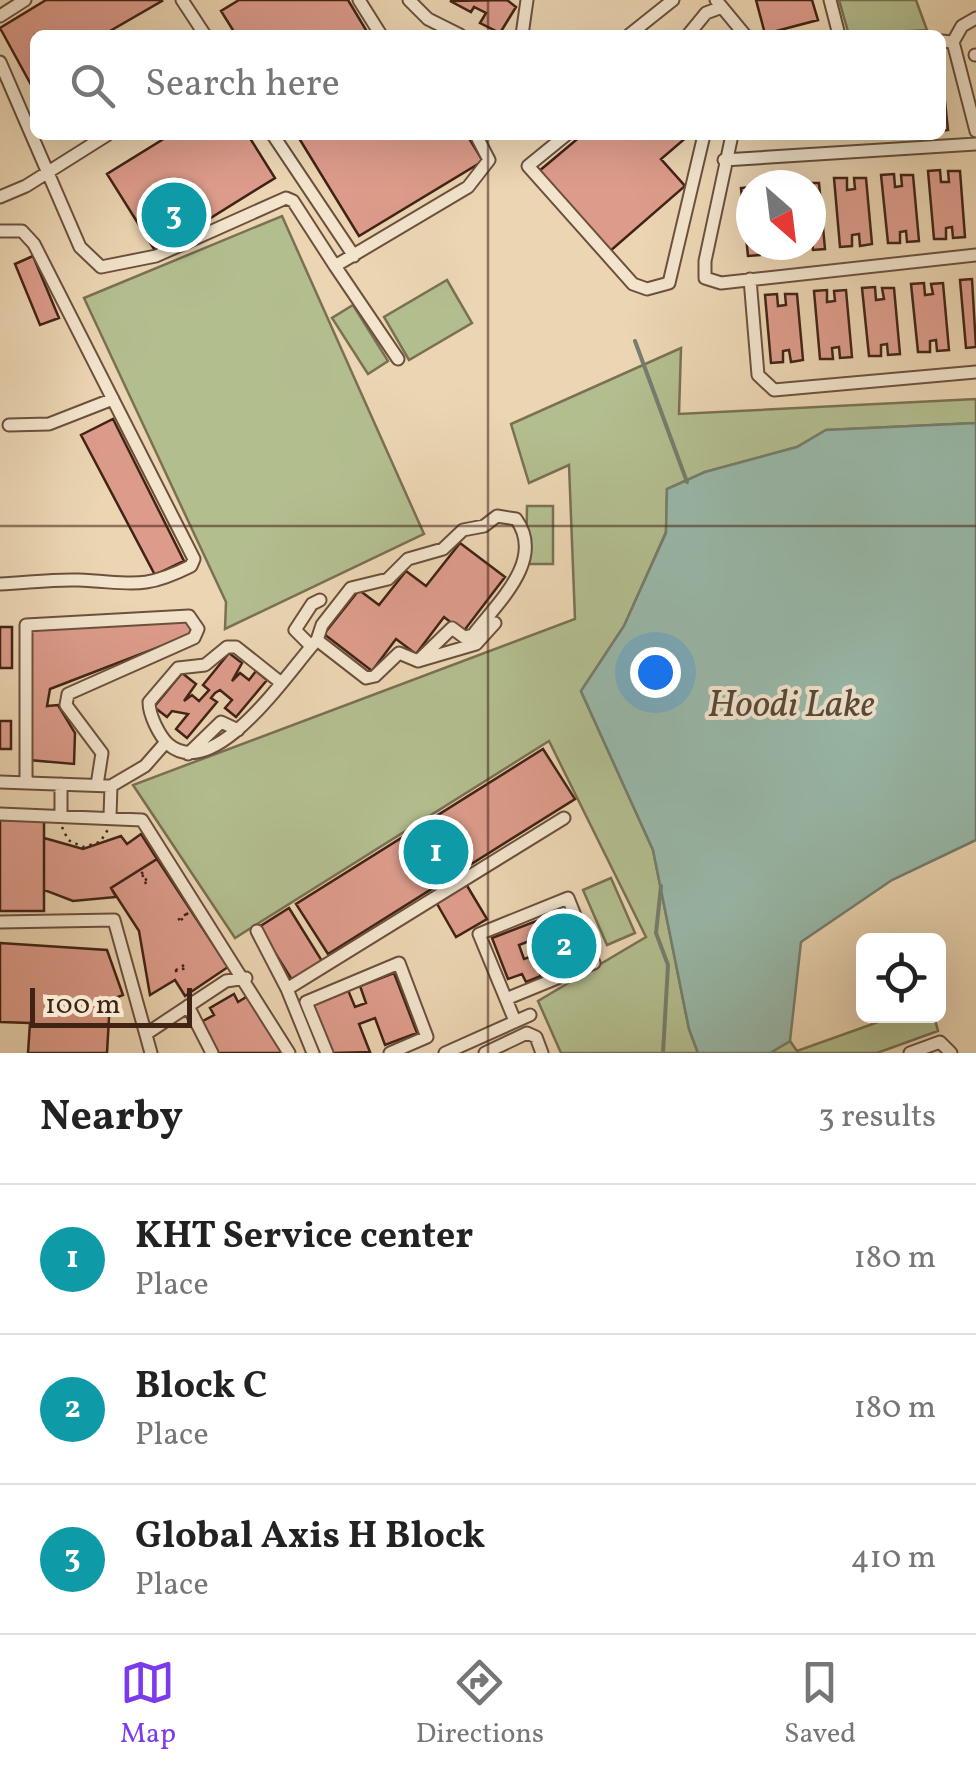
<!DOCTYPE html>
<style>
body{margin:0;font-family:Vollkorn,serif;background:#f6f6f6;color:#222}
.controls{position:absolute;right:30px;bottom:30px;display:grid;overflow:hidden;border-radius:15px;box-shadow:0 10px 40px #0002}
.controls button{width:90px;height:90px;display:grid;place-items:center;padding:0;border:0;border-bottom:2px solid #e0e0e0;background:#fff;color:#222;font:50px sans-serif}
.compass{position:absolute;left:736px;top:170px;width:90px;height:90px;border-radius:50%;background:#fff;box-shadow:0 10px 40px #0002;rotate:152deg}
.scale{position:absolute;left:30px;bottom:25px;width:162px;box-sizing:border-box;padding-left:10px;border:5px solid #412315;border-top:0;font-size:28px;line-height:35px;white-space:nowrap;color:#412315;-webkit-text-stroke:8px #f2e4cd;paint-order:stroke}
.you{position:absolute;left:655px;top:672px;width:35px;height:35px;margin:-25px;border:8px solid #fff;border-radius:50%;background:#1a73e8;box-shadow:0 0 0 15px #1a73e833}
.badge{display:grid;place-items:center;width:65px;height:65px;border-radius:50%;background:#7c3aed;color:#fff;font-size:32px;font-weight:700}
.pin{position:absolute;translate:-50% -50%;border:5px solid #fff;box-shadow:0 2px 10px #0006}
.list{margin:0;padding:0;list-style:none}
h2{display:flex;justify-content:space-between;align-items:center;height:130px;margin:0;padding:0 40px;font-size:42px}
h2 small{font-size:32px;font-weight:400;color:#767676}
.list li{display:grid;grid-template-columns:65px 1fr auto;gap:30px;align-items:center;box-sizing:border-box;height:150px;padding:0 40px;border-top:2px solid #e0e0e0}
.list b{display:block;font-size:38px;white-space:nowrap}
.list p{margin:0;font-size:32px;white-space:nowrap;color:#767676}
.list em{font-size:32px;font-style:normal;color:#767676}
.icon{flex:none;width:55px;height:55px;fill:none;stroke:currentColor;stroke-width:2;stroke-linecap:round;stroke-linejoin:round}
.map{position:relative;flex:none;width:976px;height:1053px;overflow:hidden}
.search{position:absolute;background:#fff;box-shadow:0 10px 40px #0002;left:30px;right:30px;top:30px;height:110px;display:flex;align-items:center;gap:25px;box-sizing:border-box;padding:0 35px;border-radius:15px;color:#767676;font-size:38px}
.sheet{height:580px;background:#fff}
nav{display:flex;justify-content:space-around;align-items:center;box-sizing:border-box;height:140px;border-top:2px solid #e0e0e0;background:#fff;font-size:28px;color:#767676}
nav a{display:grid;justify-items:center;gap:5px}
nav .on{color:#7c3aed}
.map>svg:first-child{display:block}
.green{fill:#b3be8f;stroke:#7a7052;stroke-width:2.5}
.water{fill:#98b9aa;stroke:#757d6e;stroke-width:2.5}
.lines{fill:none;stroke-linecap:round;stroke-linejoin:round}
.stream{stroke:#757d6e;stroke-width:4}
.building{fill:#dd9c8b;stroke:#412315;stroke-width:2.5}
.minor-casing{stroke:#6c503c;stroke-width:15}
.path{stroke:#412315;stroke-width:2.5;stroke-dasharray:2.5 5;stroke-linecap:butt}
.minor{stroke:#f2e4cd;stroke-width:11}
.grid{fill:none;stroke:#412315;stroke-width:2.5;stroke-opacity:0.55}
.labels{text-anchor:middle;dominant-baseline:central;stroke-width:8;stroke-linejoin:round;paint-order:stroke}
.water-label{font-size:38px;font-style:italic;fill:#57483a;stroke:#f2e4cd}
</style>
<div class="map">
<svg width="976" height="1053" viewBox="0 0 976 1053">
<rect width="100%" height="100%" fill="#ebd5b2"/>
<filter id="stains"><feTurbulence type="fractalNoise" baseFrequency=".002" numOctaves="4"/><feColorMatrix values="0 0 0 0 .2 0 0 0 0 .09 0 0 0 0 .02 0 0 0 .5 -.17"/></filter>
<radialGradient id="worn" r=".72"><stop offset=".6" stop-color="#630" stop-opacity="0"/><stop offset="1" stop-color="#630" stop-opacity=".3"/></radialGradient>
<path class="green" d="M839,0H916L927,30L849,35Z
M282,216L424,534L225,629L226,602L84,298Z
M447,280L472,323L409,360L384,317Z
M353,305L388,361L368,374L332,318Z
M681,348L679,414L976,399V423L826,430L797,447L705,472L667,489L666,532L624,626L581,691L653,850L689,1029L698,1053H561L538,1001L646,937L549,741L235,938L133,785L575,619L569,465L529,483L511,424Z
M527,506H553V564H526Z
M611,878L635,933L607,945L583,890Z
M895,1016H934L938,1031L877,1053H770L790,1041L797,1051Z"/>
<path class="water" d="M976,423V840L892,880L801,942L790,1041L770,1053H698L689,1029L653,850L581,691L624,626L666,533L667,489L705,472L797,447L826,430Z"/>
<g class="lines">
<path class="stream" d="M635,341L687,482
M661,886L656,933L668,965L663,1053"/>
</g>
<path class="building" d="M46,0H161L162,1L103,35H35V92L0,28Z
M239,0H348L369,35H236L221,11Z
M507,0L516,7L500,33L480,23L486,13L474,7L471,12L450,1Z
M756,0H812L818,20L765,34Z
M941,64L948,130L941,131Z
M170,135H248L275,178L156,252L107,174Z
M297,135H467L483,161L359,236Z
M582,135L688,136L661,159L685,186L609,252L538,172Z
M940,170L941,182H949L948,171H960L965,237L953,238L952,227L946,228V239H934L928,171Z
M894,174L895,187L902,186L901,175H913L919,241L907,242L906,231L900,232V243H888L881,175Z
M834,178H847V190L855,189L854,178H866L872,244L860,246L859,234L852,235V246L840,247Z
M807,183H819L825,249L813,250Z
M751,187V245H760V255L748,256L741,188Z
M33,256L59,318L40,325L15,264Z
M972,279L976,347L966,348L960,280Z
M924,283L925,295L933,294L931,284L943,283L949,350L937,351L936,340L930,341V352H918L911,284Z
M875,287L876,300L884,299L882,288H894L900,354L888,355L887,344L881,345V356H869L862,288Z
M827,290V302L835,301L834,291L846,290L852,357L840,358L839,347L832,348L833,359H820L814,291Z
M777,294L778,306L786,305L785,294H797L803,360L791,362L789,350L783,351V362L771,363L765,295Z
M113,419L184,561L155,575L81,435Z
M460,543L505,577L463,632L444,617L416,654L396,639L372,671L324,634L359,590L379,605L406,571L426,586Z
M190,620L193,634L50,689L47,706L58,705L75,733L74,764L29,760V628Z
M0,627H12V668H0Z
M229,653L242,663L232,681L240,673L249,680L256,671L267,680L236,717L225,708L232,700L220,690L215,693L211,698L217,702L187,738L176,729L188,714L172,711L167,717L154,707L182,673L196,684L184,701L192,695L199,701L209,690L203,685Z
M0,721H11V749H0Z
M543,749L575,799L328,954L296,904Z
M0,820H44V911H0Z
M141,834L157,859L111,888L116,897L73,901L44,890V838L83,849L121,836L127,844Z
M157,859L228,967L185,996L175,980L150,995L139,931L111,888Z
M466,884L487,919L456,937L436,902Z
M289,908L322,961L292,980L259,927Z
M565,910L582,953L564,960L566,967L550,973L541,950L550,947L545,935L519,945L524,959L533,956L541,976L526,982L522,974L508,979L492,938Z
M0,943L107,950L123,995L110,1000L107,1053H28L30,1023L0,1022Z
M394,973L417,1033L385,1045L375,1018L359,1024L370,1052L331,1053L312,1004L348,990L355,1007L366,1003L360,986Z
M234,994L238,1002L251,994L284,1053H218L201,1022L214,1015L210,1008Z"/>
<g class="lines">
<g class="minor-casing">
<path id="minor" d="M182,0L205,35
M359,0L381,35
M409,0L428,19L460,35
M716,0L745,35
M830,0L839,35
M0,16L25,0
M522,35L527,0
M629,35L673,0
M688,35L706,13L722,7
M941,41L953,42L976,131
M953,42L962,26L976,18
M975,55H976
M0,62L80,247L101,267L156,256L286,198L293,201L335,266L468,187L489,160L476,135
M273,135L354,256
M566,135L528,166L633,284L647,289L669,283L704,135
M732,135L705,261V278L721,283L976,255
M724,160L976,144
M0,197L26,186L107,135
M0,231H22L34,244L194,559L191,566C141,591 131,582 78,580C52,579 26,583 0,584
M335,266L398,359
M750,279L758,375L774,390L976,372
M9,425L49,424L113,399
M497,516L516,519C546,560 497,603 473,635L464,637L452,628L418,661L399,653L375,676L366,678L317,640L322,625L351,588L388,579L408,559L443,549L463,530L484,526Z
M311,646L295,630L312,604L320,600
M418,661L476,644L495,623
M280,682L236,647H227L205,665L178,668L149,702C149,715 159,735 168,744C215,785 290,669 317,640
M188,754L221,722L238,730
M0,782L111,786L145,766L166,742
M26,783V625L189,616L198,629L194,638L68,694L66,705L102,753L97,785
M61,784V815
M0,814L142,820L289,1053
M110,816L111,786
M0,922L114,920L151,1053
M257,931L287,989
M506,999L594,963L568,898L479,934L515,1021
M188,1006L212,1053
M146,1034L226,981L246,978
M313,1053L287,989L564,818
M327,1053L306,1002L399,963L427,1037L390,1053
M445,1053L530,1015
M485,1053L527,1033L536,1037L542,1053
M910,1053L940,1042L951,1053"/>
</g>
<path class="path" d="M62,827L68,840L83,847L100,842L109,828
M146,884L141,871L148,883
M178,920L189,912L179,922
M184,965L173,972L186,968"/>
<use href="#minor" class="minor"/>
</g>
<path class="grid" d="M488,0V35M488,135V1053M0,526H976"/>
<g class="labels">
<g class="water-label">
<text x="791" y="706">Hoodi Lake</text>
</g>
</g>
<rect width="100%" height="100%" filter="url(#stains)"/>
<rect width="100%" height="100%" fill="url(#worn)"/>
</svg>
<div class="controls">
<button><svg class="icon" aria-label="locate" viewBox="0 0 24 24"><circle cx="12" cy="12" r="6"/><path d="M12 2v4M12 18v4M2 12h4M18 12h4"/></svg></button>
</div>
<svg class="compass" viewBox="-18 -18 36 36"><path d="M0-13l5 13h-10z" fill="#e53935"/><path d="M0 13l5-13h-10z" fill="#767676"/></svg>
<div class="scale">100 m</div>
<div class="you"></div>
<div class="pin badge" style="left:436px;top:852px;background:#0f9aa8">1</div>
<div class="pin badge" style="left:564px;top:946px;background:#0f9aa8">2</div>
<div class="pin badge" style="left:174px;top:215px;background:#0f9aa8">3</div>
<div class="search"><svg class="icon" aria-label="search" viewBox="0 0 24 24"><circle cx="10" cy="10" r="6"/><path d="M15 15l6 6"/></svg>Search here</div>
</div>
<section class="sheet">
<h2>Nearby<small>3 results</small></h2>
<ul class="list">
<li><span class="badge" style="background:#0f9aa8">1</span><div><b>KHT Service center</b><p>Place</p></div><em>180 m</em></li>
<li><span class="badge" style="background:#0f9aa8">2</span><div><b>Block C</b><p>Place</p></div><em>180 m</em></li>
<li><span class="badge" style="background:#0f9aa8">3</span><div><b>Global Axis H Block</b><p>Place</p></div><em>410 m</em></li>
</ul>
</section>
<nav>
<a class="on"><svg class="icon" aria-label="map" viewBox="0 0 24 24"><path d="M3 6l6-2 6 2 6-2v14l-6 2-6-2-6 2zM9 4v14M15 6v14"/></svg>Map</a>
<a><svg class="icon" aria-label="directions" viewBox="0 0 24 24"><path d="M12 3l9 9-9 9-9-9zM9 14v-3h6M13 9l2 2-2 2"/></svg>Directions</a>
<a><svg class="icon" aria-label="saved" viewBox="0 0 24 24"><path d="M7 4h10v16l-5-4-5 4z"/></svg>Saved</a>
</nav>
